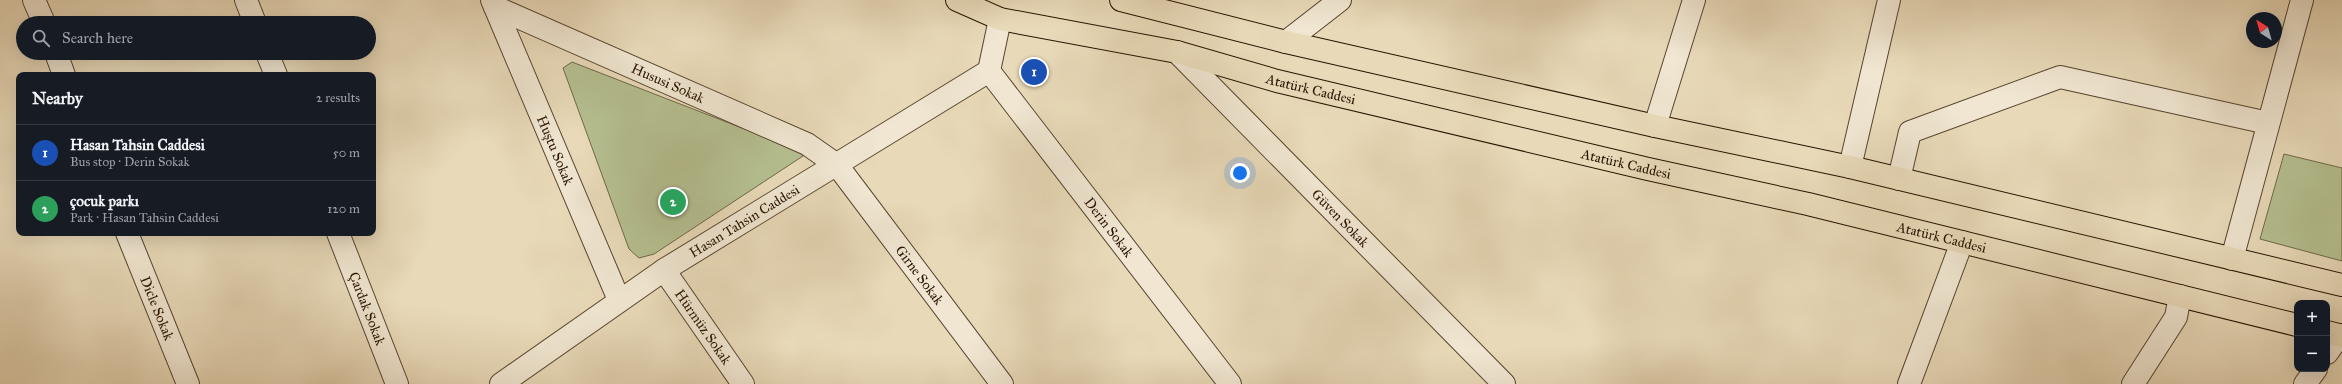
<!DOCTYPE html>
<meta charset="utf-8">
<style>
body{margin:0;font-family:"IM FELL Great Primer",serif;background:#242831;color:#f1f3f6}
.controls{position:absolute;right:12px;bottom:12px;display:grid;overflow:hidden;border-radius:8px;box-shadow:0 4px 16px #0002}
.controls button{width:36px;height:36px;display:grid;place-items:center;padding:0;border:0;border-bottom:1px solid #363941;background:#171b24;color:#f1f3f6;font:20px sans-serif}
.compass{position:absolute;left:2246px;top:12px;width:36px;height:36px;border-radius:50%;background:#171b24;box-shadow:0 4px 16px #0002;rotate:323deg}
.you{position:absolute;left:1240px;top:173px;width:14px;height:14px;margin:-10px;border:3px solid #fff;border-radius:50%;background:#1a73e8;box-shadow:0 0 0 6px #1a73e833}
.badge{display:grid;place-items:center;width:26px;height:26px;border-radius:50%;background:#d93025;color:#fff;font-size:13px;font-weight:700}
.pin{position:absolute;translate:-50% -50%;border:2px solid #fff;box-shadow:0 1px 4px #0006}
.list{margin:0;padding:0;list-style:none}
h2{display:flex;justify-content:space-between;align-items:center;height:52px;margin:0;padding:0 16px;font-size:17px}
h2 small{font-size:13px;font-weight:400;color:#9ea1a6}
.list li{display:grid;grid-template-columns:26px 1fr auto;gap:12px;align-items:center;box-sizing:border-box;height:56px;padding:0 16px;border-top:1px solid #363941}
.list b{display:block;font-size:15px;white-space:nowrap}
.list p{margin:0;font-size:13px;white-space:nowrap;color:#9ea1a6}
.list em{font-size:13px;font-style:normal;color:#9ea1a6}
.icon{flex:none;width:22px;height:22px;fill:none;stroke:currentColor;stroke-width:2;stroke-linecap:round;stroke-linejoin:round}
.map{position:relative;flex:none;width:2342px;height:384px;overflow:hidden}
.search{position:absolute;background:#171b24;box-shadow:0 4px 16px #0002;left:16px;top:16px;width:360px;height:44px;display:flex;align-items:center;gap:10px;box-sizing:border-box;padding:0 14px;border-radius:22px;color:#9ea1a6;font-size:15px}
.panel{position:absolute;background:#171b24;box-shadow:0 4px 16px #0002;left:16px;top:72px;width:360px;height:164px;border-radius:8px}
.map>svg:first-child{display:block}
.green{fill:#b5bf90;stroke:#6e6948}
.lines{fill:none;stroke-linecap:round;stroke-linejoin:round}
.minor-casing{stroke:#58442f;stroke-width:24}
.major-casing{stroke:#281301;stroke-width:24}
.minor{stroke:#f0e6d1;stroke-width:22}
.major{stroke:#e8d9b8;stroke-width:22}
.labels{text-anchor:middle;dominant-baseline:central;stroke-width:3.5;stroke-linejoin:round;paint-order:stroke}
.street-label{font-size:14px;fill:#281301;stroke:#f0e6d1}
</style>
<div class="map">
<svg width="2342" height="384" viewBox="0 0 2342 384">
<rect width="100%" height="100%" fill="#e8d9b8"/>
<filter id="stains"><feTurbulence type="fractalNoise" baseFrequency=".005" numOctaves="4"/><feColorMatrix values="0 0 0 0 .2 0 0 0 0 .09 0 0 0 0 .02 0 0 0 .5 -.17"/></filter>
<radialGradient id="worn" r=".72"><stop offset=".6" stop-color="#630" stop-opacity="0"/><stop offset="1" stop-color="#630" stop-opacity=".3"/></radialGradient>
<path class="green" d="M572,62L796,149L803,156L654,254L639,258L629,249L563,68Z
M2284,154L2342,168V261L2260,239Z"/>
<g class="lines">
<g class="minor-casing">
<g id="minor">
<path d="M34,0L44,23"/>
<path d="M246,0L255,23"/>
<path id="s1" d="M492,0L619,300"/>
<path id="s2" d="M495,7L807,144L837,165L1002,384"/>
<path d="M1286,42L1340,0"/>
<path id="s3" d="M1177,52L1504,384"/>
<path d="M56,53L64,75"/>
<path d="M267,53L276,75"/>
<path id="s4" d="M989,71L1230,384"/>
<path d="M1655,126L1694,0"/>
<path d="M1850,167L1889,0"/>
<path d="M1899,179L1910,132L2060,77L2268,123"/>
<path id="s5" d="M127,233L188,384"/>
<path id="s6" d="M338,233L397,384"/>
<path d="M2232,259L2302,0"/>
<path id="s7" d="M664,270L743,384"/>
<path d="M2327,353L2340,335"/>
<path id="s8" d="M501,384L664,270L989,71L1000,19"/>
<path d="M1909,384L1962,242"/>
<path d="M2133,384L2176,317L2180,296"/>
<path d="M2305,384L2316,369"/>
</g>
</g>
<g class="major-casing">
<g id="major">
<path id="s9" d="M957,0L1000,19L1177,52L1277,81L1648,169L1808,204L2297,325"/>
<path d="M1121,0L1286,42L1655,126L1850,167L2342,285"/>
<path d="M2327,332L2342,336"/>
</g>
</g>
<use href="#minor" class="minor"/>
<use href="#major" class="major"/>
</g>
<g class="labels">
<g class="street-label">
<text stroke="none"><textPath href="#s2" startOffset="189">Hususi Sokak</textPath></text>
<text stroke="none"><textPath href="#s9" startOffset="366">Atatürk Caddesi</textPath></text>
<text stroke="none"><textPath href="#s1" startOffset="163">Huştu Sokak</textPath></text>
<text stroke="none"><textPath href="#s9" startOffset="690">Atatürk Caddesi</textPath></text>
<text stroke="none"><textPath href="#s3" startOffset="233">Güven Sokak</textPath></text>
<text stroke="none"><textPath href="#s8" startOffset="293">Hasan Tahsin Caddesi</textPath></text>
<text stroke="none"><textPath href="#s4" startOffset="197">Derin Sokak</textPath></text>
<text stroke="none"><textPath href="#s9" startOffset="1014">Atatürk Caddesi</textPath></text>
<text stroke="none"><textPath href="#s2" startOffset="515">Girne Sokak</textPath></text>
<text stroke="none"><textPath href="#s5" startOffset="81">Dicle Sokak</textPath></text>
<text stroke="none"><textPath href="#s6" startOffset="81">Çardak Sokak</textPath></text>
<text stroke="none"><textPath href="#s7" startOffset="69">Hürmüz Sokak</textPath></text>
</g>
</g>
<rect width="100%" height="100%" filter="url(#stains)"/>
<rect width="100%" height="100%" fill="url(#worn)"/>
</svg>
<div class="controls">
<button>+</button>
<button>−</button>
</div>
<svg class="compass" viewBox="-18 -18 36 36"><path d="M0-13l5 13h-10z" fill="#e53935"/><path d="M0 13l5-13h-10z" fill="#9ea1a6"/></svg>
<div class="you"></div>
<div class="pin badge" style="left:1034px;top:72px;background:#1a4fb4">1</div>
<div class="pin badge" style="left:673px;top:202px;background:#2e9e5b">2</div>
<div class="search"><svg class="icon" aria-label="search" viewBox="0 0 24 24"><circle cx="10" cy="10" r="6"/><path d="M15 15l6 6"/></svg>Search here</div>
<section class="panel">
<h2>Nearby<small>2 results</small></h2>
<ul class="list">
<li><span class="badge" style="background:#1a4fb4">1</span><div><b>Hasan Tahsin Caddesi</b><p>Bus stop · Derin Sokak</p></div><em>50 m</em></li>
<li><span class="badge" style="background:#2e9e5b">2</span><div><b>çocuk parkı</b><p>Park · Hasan Tahsin Caddesi</p></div><em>120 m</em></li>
</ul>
</section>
</div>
